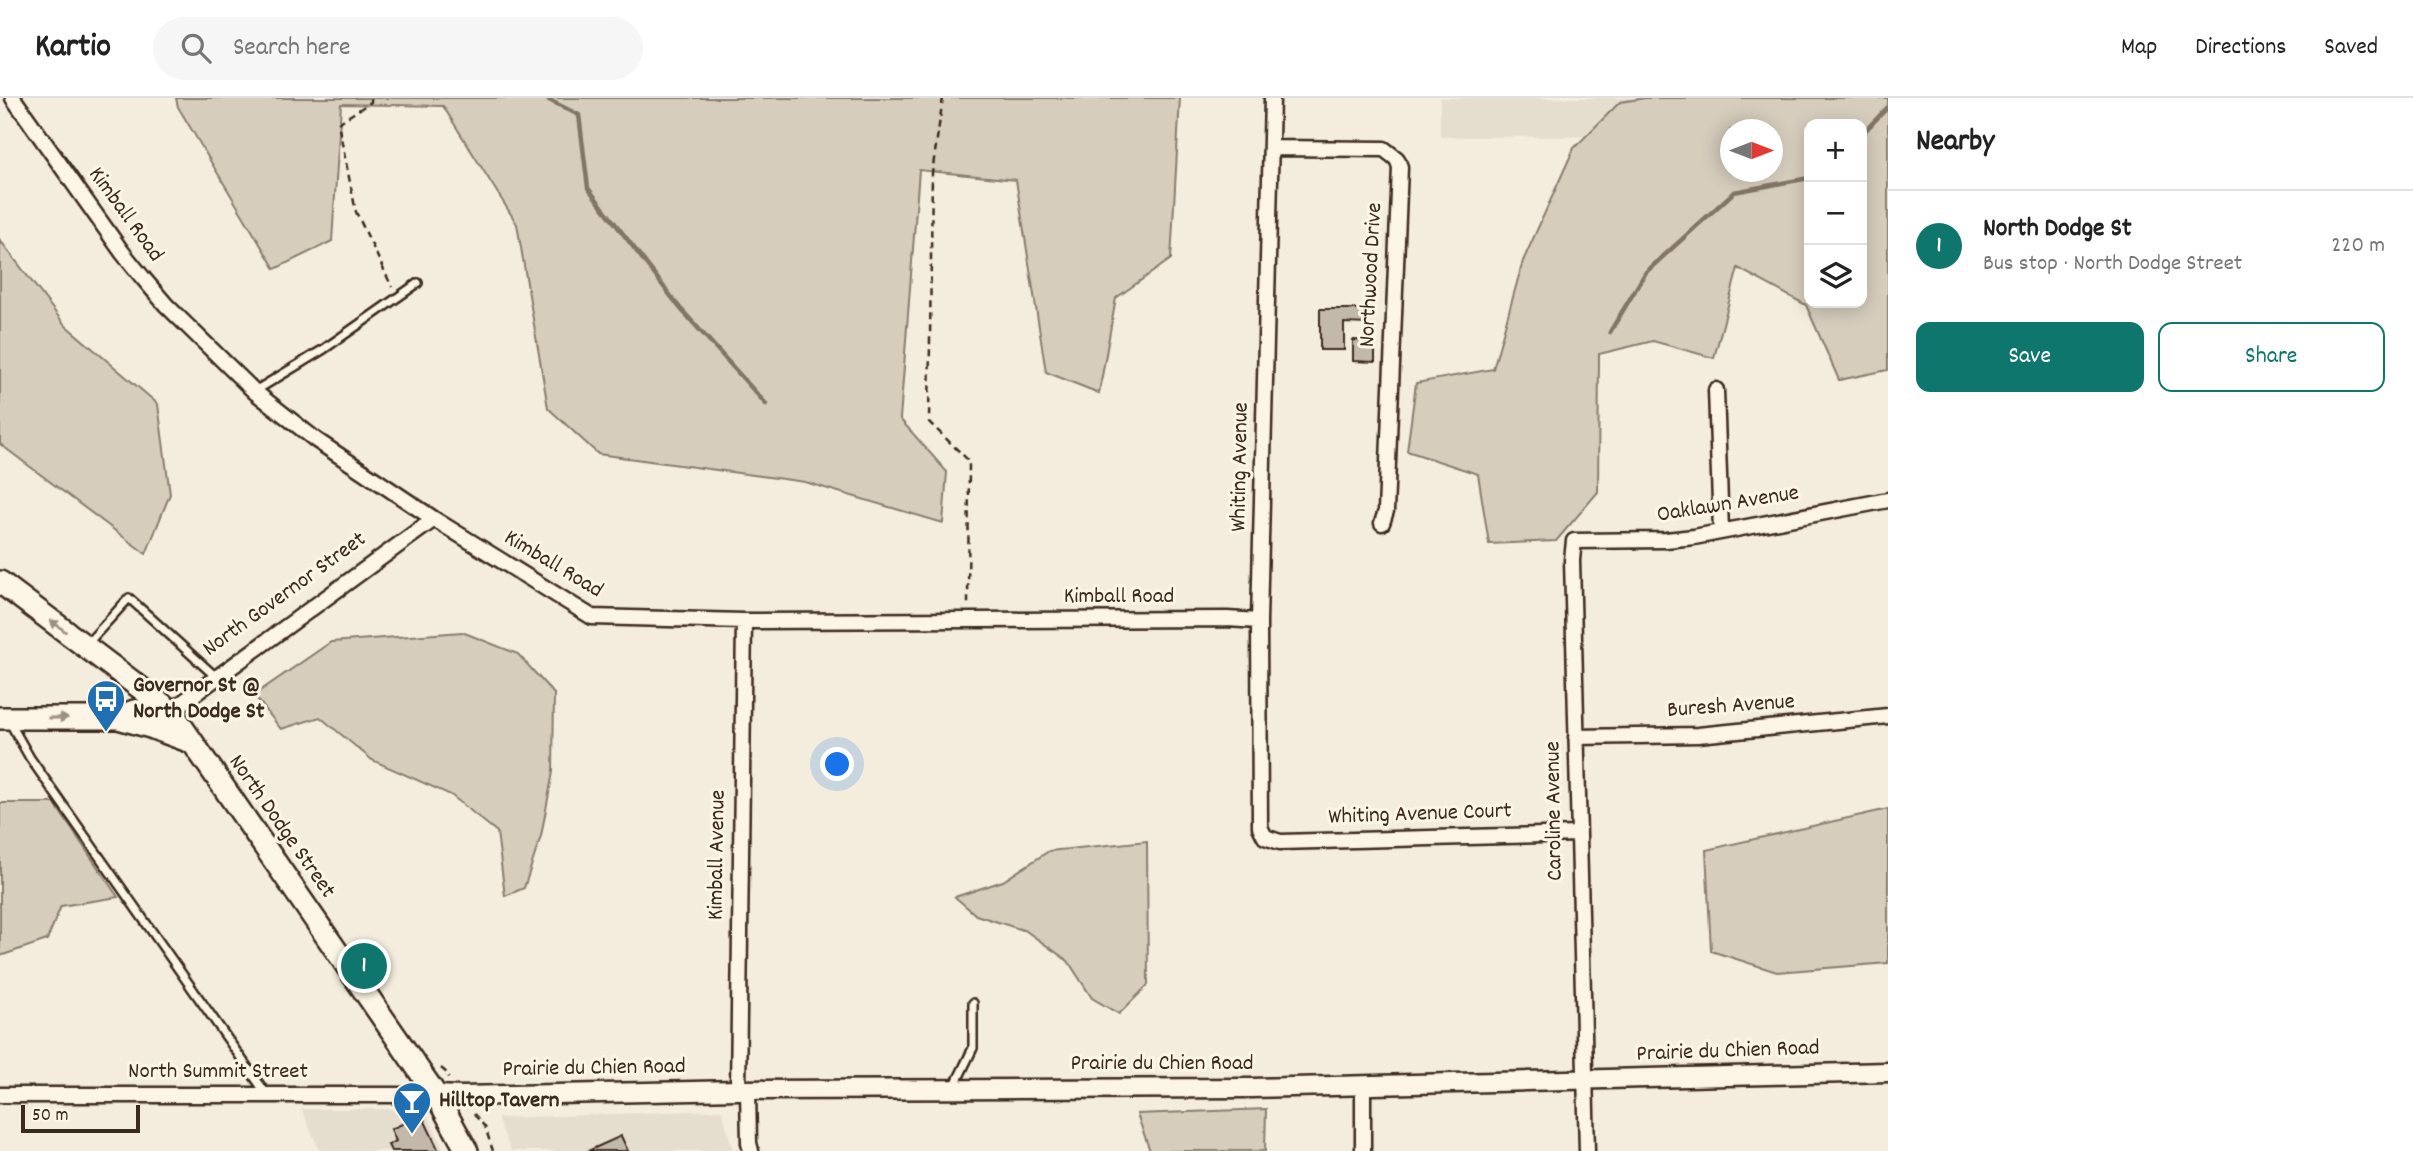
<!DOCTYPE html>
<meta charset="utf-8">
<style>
body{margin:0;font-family:Dekko,sans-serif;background:#f6f6f6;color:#222}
.controls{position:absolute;right:21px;top:21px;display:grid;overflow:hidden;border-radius:14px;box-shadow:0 4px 18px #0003}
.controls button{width:63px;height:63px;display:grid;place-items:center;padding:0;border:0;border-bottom:2px solid #e0e0e0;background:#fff;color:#222;font:35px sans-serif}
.compass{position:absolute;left:1720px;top:21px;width:63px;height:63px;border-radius:50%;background:#fff;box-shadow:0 4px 18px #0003;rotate:90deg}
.scale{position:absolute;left:21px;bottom:18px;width:119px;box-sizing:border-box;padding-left:7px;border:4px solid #3b2a1e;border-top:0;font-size:19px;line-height:24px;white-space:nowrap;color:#3b2a1e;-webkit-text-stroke:5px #fcf5e5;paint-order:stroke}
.you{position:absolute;left:838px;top:667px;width:24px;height:24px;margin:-18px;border:5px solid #fff;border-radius:50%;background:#1a73e8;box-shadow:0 0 0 10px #1a73e833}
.badge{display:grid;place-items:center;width:46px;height:46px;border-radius:50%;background:#0f766e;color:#fff;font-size:23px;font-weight:700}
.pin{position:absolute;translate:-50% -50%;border:4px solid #fff;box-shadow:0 2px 7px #0006}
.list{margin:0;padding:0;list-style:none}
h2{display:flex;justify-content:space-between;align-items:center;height:91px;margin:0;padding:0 28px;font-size:30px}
h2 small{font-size:23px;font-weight:400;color:#767676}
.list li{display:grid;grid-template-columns:46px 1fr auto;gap:21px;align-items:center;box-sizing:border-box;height:112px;padding:0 28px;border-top:2px solid #e0e0e0}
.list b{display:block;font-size:26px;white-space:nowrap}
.list p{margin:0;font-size:23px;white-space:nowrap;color:#767676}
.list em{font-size:23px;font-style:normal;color:#767676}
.actions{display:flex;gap:14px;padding:21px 28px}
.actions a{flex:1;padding:16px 0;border:2px solid #0f766e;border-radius:14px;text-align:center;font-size:24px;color:#0f766e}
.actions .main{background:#0f766e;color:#fff}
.icon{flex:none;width:38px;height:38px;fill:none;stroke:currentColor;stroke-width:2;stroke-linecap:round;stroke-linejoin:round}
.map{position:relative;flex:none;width:1888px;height:1053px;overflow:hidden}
header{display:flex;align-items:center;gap:42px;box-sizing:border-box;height:98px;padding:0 35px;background:#fff;border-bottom:2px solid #e0e0e0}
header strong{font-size:33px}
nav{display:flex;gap:38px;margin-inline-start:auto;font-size:24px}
.search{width:490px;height:63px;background:#f6f6f6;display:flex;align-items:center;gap:18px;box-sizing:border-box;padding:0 24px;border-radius:38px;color:#767676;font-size:26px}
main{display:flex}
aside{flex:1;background:#fff}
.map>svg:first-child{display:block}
.built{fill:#e5ddce}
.green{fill:#d6cdbd;stroke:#887c6e;stroke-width:2;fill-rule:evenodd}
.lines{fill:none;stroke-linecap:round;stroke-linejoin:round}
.stream{stroke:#817466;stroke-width:4.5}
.building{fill:#c3b9aa;stroke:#3b2a1e;stroke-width:2}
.service-casing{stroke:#3b2a1e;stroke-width:12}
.minor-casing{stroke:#3b2a1e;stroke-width:19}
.tertiary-casing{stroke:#3b2a1e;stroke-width:23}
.primary-casing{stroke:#3b2a1e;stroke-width:26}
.path{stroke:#3b2a1e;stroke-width:2.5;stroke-dasharray:7 5;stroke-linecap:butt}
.service{stroke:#fcf5e5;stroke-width:7}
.minor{stroke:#fcf5e5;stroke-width:14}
.tertiary{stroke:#fcf5e5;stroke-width:18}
.primary{stroke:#fcf5e5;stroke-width:21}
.oneway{fill:#9c9082}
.labels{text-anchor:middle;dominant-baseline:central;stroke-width:6;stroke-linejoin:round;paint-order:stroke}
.street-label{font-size:23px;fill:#3b2a1e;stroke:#fcf5e5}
.poi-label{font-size:23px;font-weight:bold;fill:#3b2a1e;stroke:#fcf5e5;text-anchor:start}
</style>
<header>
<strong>Kartio</strong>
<div class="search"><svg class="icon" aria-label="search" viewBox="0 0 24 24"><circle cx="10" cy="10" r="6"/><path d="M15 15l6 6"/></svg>Search here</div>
<nav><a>Map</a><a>Directions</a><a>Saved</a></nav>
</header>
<main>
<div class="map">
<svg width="1888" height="1053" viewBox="0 0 1888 1053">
<rect width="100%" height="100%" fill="#f4eddd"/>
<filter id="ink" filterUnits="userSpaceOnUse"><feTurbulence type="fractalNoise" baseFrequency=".0143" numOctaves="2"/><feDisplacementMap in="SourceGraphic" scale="14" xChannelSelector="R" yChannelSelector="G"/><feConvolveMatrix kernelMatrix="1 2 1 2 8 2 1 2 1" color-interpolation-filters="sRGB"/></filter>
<g filter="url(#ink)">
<path class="built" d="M1440,0H1888L1862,26H1809L1772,32H1730V38L1440,39Z
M301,1011H425L444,1053H320Z
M722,1012L733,1053H511L497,1020Z"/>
<path class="green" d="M176,0H1180L1171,161L1116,200L1099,295L1046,274L1016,82L919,72L900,321L947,374L943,425L805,384L598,356L548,310L517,126L443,8L341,6L332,143L275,171L178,9Z
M1645,0H1888V272L1839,282L1806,207L1738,170L1714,260L1653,243L1599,256L1598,394L1556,443L1489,446L1478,376L1407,353L1416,285L1493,271L1523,163L1574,50L1620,4ZM1809,26H1862V205H1809ZM1730,32H1772V74H1730Z
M0,142L65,227L158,306L170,396L146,456L0,346Z
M462,534L518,556L554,596L553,674L541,738L524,790L505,798L497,734L451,697L372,662L320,619L281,631L254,597L331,544Z
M0,705H54L118,799L61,808L47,842L0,858Z
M1888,711V865L1777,874L1711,853L1706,752Z
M1147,743L1148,887L1119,916L1092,900L1068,863L1026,833L976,817L955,799L1003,783L1049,753Z
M1266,1011L1265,1053H1150L1137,1016Z"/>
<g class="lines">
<path class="stream" d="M545,0L579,17L588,90L680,210L766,306
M1862,36L1888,9
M1610,234L1646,174L1734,94L1809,80"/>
</g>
<path class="building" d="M1320,211H1368V226L1344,225V252H1320Z
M1353,242L1375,243V264L1353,263Z
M422,1017L439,1053H391L388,1047L396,1043L391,1031Z
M621,1038L628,1053H588Z"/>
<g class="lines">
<g class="service-casing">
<path id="service" d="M255,293L324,251L418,185
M87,546L129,500L216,579
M9,623L30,660L267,997
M953,991L973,950V905"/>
</g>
<g class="minor-casing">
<path id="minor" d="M13,0L122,154L143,180L166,207L255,294L316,342L434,421L592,519L744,523L1227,521L1259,523
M1272,0L1259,523L1260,729L1265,739L1280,744L1578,736
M1271,50L1384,51L1397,61L1400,69L1386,413L1382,425
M1716,292L1721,433
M171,613L434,421
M1576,639L1698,637L1888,618
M1363,988V1053
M738,992L744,523
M748,992L749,1045L751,1053
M0,997H436
M1587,1053L1572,462L1574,443L1666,442L1694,439L1888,402"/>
</g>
<g class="tertiary-casing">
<path id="tertiary" d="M436,997L461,998L738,992L1252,990L1888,974"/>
</g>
<g class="primary-casing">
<path id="primary" d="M0,484L171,613L436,997L467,1053
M0,620H116L134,613H171
M118,620L150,629L191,644"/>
</g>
<path class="path" d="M371,0V4L338,25L356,114L392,189
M943,0L932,75L929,324L969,363L968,507
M441,970L448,976V980
M474,1016L485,1029L493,1053"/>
<use href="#service" class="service"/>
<use href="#minor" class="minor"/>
<use href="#tertiary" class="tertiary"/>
<use href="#primary" class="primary"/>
</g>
<defs><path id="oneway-solid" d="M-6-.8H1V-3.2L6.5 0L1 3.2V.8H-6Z" transform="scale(1.75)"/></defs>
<g class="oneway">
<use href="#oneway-solid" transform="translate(58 528) rotate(-143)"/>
<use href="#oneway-solid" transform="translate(58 620)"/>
</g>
</g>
<defs>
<g id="bus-pin" transform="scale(2.0125)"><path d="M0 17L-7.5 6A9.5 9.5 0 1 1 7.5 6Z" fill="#1f6fb2" stroke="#fcf5e5"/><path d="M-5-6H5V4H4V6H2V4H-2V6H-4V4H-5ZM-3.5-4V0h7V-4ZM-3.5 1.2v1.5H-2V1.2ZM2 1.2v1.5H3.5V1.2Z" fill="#fff"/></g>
<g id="bar-pin" transform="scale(2.0125)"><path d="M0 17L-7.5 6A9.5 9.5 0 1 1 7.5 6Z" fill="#1f6fb2" stroke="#fcf5e5"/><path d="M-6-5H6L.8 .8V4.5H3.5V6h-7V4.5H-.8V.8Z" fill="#fff"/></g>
</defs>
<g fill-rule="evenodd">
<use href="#bus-pin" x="106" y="601"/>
<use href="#bar-pin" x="412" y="1003"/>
</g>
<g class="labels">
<g class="street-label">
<text transform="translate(125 117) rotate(54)">Kimball Road</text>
<text transform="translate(1372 177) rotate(-87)">Northwood Drive</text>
<text transform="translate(1241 369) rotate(-89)">Whiting Avenue</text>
<text transform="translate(1728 407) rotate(-9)">Oaklawn Avenue</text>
<text transform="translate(553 467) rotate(31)">Kimball Road</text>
<text transform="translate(285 497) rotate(-36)">North Governor Street</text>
<text x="1119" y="499">Kimball Road</text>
<text transform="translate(1731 609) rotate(-4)">Buresh Avenue</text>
<text transform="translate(1555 713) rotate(-91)">Caroline Avenue</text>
<text transform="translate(1420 717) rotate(-2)">Whiting Avenue Court</text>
<text transform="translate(281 729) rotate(55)">North Dodge Street</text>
<text transform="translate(718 757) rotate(-89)">Kimball Avenue</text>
<text transform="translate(1728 954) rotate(-2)">Prairie du Chien Road</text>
<text x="1162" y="966">Prairie du Chien Road</text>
<text transform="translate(594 971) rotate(-1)">Prairie du Chien Road</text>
<text x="218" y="974">North Summit Street</text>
</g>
<g class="poi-label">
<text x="133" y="588">Governor St @<tspan x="133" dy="26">North Dodge St</tspan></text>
<text x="439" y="1003">Hilltop Tavern</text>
</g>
</g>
</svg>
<div class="controls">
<button>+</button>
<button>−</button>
<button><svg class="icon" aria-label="layers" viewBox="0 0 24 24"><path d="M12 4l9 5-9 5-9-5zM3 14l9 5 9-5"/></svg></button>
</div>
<svg class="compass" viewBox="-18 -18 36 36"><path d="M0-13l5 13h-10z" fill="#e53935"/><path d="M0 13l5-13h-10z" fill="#767676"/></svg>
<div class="scale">50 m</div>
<div class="you"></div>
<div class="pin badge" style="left:364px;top:868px">1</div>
</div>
<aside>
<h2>Nearby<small></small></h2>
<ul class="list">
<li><span class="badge">1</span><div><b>North Dodge St</b><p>Bus stop · North Dodge Street</p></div><em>220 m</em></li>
</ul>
<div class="actions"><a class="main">Save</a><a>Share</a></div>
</aside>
</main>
